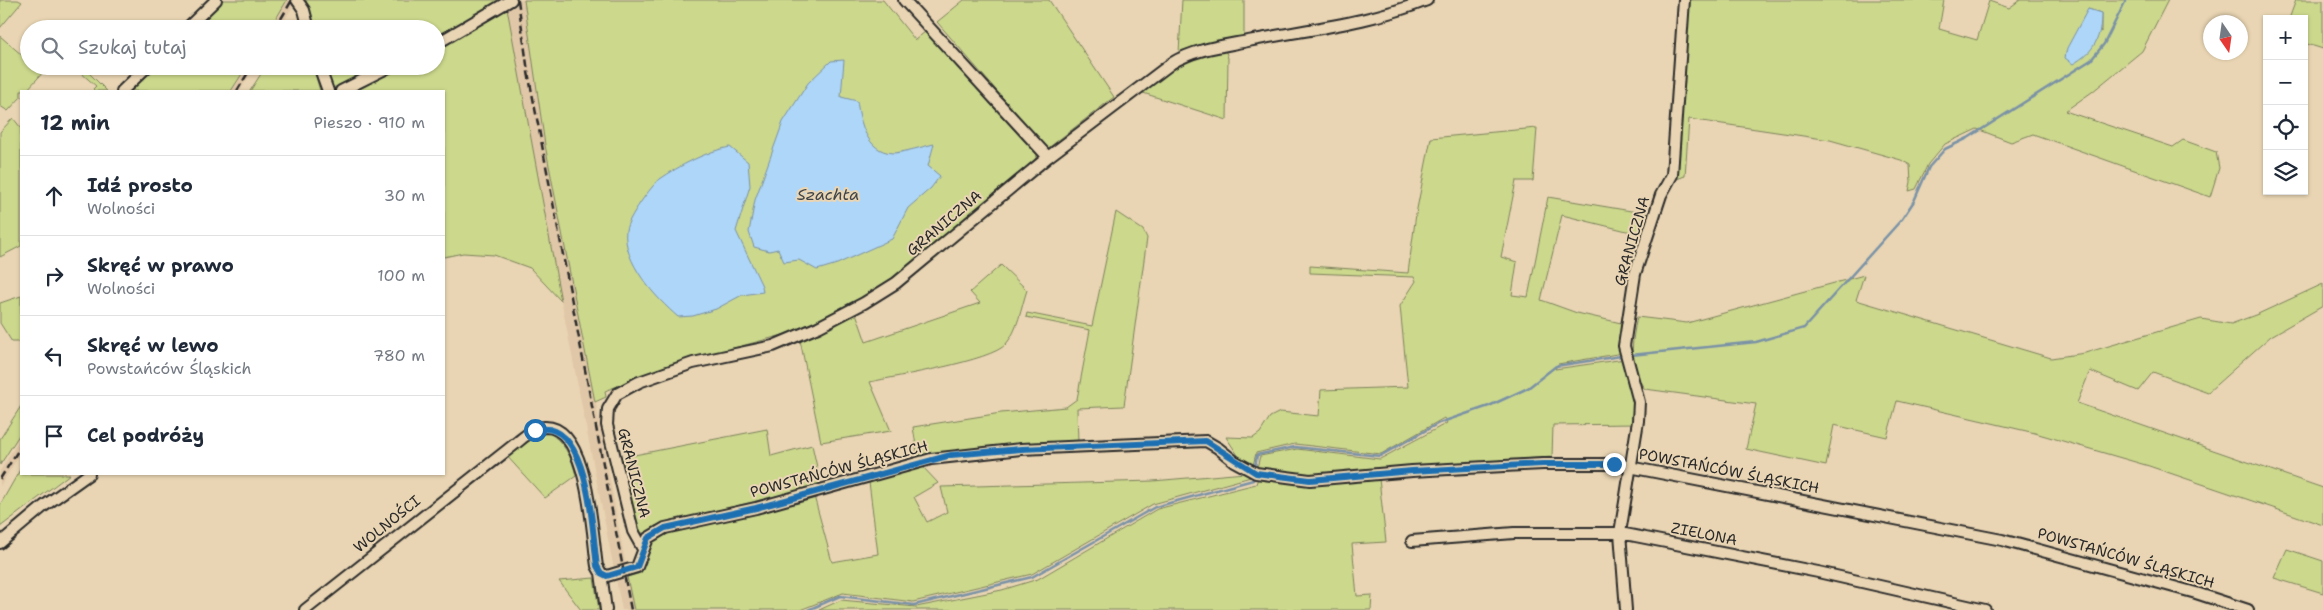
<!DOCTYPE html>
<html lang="pl">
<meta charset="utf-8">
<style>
body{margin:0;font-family:"Shantell Sans",sans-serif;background:#f2f2f3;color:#1f2937}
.controls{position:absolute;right:15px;top:15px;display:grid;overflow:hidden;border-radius:0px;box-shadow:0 1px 4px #0004}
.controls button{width:45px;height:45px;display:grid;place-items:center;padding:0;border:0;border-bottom:1px solid #e0e1e3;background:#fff;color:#1f2937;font:25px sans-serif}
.compass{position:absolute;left:2203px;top:15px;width:45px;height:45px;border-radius:50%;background:#fff;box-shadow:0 1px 4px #0004;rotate:167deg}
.stop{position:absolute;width:15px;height:15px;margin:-11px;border:4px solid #1f6fb2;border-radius:50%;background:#fff}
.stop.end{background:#1f6fb2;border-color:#fff;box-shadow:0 1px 5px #0008}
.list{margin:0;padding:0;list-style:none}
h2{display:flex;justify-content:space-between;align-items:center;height:65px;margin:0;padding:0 20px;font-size:21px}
h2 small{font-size:16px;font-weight:400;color:#747a83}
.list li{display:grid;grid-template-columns:32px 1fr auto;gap:15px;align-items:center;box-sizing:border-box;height:80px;padding:0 20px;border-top:1px solid #e0e1e3}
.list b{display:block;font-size:19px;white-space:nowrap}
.list p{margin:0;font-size:16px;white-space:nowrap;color:#747a83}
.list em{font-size:16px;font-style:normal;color:#747a83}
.icon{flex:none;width:28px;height:28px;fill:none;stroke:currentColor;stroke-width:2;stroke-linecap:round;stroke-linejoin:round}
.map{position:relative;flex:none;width:2323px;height:610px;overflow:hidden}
.search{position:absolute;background:#fff;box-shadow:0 1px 4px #0004;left:20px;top:20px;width:425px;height:55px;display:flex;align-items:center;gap:12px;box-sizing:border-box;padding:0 18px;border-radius:28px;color:#747a83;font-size:19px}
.panel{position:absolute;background:#fff;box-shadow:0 1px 4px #0004;left:20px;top:90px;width:425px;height:385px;border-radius:0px}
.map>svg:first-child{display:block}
.built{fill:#e0c7a7}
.green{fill:#ccd88c;stroke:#7c825c;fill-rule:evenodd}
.water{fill:#aed6f8;stroke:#7a92a6}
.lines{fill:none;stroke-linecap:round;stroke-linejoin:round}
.stream{stroke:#7a92a6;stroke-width:2.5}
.minor-casing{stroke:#2b2b2b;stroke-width:14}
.minor{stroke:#e9d5b3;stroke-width:10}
.rail{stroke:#2b2b2b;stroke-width:2.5;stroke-dasharray:8 4;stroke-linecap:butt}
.route{stroke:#1f6fb2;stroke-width:6}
.labels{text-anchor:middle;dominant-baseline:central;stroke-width:4;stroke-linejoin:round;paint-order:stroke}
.street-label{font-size:15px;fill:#2b2b2b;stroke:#e9d5b3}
.water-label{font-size:16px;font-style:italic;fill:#3f454a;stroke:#e9d5b3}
</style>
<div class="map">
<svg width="2323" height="610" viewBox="0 0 2323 610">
<rect width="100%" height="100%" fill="#e9d5b3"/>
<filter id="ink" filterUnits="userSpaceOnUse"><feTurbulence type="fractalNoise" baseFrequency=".02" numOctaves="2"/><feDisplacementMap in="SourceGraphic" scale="10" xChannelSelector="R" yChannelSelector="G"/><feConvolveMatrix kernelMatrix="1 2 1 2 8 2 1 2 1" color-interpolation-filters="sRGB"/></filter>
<g filter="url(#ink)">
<path class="built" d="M287,0H297L279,29H270Z
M521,0H524L545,145L590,371L634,610H622L520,91L507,8Z
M247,66H255L240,91H232Z
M21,436V453L0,486V471Z"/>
<path class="green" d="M0,0H18L22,2L0,28Z
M214,0H287L270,29H185Z
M306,0H502L436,38V29H313Z
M524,0H883L915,40L925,32L1037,155L1034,163L887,285L794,332L666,366L605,391L606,397L595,402L545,145Z
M964,0H1049L1114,97L1047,149L937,22Z
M1182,0H1244V36L1202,44L1179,53Z
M1688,0H1944L1939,29L1977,40L1989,1L2009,8L2020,0H2168L2142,51L2092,92L2065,111L2173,147L2183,140L2216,152L2219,168L2210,197L2033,134L2011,142L1977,129L1945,144L1928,164L1916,189L1909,191L1911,182L1910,165L1901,160L1830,140L1689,119L1685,176L1674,180ZM2088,9L2101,13V32Z
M2296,0H2323V49L2304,43V19H2289Z
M507,8L561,301L530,268L494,255L463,253L444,257V91H356L401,66H436V47Z
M0,36L23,56L29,50V66H49L26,91H21V97L8,111L0,106Z
M1220,49L1226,52L1228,58L1227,120L1140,92L1178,62Z
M147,66H247L231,91H122Z
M266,66H313L320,91H250Z
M325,66H378L333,88Z
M84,68L107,91H95L93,89L96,86L80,72Z
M13,118L21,128V246L0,257V132Z
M1537,128L1533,181H1516L1501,257L1517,262L1512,295L1528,297L1548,197L1649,214L1643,235L1562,215L1541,300L1577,313L1621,323L1623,353L1558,364L1555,369L1625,359L1636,403V424L1553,425L1552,457L1309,475L1275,472L1257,468L1260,456L1297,449L1380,459L1447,423L1444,418L1381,454L1295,444L1256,453L1253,466L1243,463L1226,437L1253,438L1260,433L1270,417L1280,412L1319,416L1321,390L1408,387L1400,306L1416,281L1414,277L1310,273V266L1408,273L1416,214L1431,138Z
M1116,212L1143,230L1147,238L1124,406L1077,408L1078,443L945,452L918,458L913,427L1001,413L1066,407L1077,399L1090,330L1026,317L1027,313L1092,326Z
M1001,265L1027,290C1021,308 1018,330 1006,344C992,361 896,376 870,382L891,431L821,442L800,340L856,313L866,342L980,303L970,292Z
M1864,275L1856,300L2051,358L2085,353L2201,319L2231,324L2258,314L2323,284V306L2271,336L2208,392L2153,372L2138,391L2090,371L2077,403L2323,488V525L2149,466L2035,433L1897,401L1887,437L1834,425L1826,466L1746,449L1756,404L1645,389C1627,367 1632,342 1637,317L1687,323Z
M21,296V342H12L0,323V303Z
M21,406V432L0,465V439Z
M767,429L771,456L812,445L821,485L655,526L647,533H641L619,458Z
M546,431C563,440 572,457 576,476L545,498L505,454Z
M922,466L938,483L914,497L927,522L947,512L941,487L1153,481L1245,473L1251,477L1153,504L1032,574L913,602L843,593L800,610H634L627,577L641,573L653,540L682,528L814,496L832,562L878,554L869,482Z
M21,468V474H70L0,527V505Z
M1258,478L1299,484L1379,479L1386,542L1352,544L1357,596L1372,595L1371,610H819L841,600L916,607L1002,590L1038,579L1157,509L1256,484Z
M2287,549L2323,561V593L2274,578Z
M594,578L599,610H581L559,581Z"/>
<path class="water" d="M2088,9L2101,13C2101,38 2095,51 2073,64L2065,58L2067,48Z
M844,60L841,97L857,101C860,121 866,152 893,153C901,153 925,146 934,144L928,166L940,176L931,188L908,208L892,239L837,264L817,270L799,260L784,262L778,249L769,251L754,247L749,232L755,200L783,122L808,83L831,61Z
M730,147L748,162L750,186L736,231L762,286L763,292L742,295L716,309L693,316L678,317C656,298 622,262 626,230C628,218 651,186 660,179C679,166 707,151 730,147Z"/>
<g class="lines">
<path class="stream" d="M1631,355L1756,342L1804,328L1902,219L1914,201L1929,167L1945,149L1968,138L2091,60L2104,44L2126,0
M1255,467L1257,455L1295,447L1380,456L1439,423L1489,406L1528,388L1556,366L1621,356
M808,610L840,596L914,605L1032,577L1155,507L1253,480L1254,475"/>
<g class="minor-casing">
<path id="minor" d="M297,0L304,10L309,29
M904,0L1048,157
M186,29L216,0
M436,44L511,0
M319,66L328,91
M122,91L148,66
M341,91L391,66
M1412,541L1514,533H1620L1818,572L1985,610
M0,543L44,506L89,474
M643,549L633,531L607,425L608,409L617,394L639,382L693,363L773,346L818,327L864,303L896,283L1048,157L1172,63C1195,49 1222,46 1248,41C1309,29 1370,23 1427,0
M601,573L606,610
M305,610L515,444C524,437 533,428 545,427C589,426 592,536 597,566L601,573L607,576L637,567L648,538L665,528L756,508L931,459L1021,449L1206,441L1218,448L1234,461L1256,473L1310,480L1412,471L1543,464H1614L2002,540L2196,593L2248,610
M1626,610L1620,533L1638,421L1639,402L1624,346L1635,274L1661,195L1672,175L1684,0"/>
</g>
<use href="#minor" class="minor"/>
<path class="rail" d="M518,0L528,72L631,610
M275,29L292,0
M237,91L252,66
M0,479L21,446"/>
</g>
</g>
<g class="lines" filter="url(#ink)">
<path class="route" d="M535,430C590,415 592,533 597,566L601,573L607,576L637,567L648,538L665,528L756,508L951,455L1021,449L1206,441L1256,473L1310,480L1412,471L1543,464H1614"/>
</g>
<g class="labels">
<g class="street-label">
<text transform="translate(944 223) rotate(-40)">GRANICZNA</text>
<text transform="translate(1632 241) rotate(-74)">GRANICZNA</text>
<text transform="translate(839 469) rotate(-15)">POWSTAŃCÓW ŚLĄSKICH</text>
<text transform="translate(1729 471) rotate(11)">POWSTAŃCÓW ŚLĄSKICH</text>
<text transform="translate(634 473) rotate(76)">GRANICZNA</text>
<text transform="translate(387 524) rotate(-39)">WOLNOŚCI</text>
<text transform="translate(1704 534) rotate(11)">ZIELONA</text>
<text transform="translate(2126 558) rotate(16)">POWSTAŃCÓW ŚLĄSKICH</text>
</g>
<g class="water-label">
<text x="828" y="194">Szachta</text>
</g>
</g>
</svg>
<div class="controls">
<button>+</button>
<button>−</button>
<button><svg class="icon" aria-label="locate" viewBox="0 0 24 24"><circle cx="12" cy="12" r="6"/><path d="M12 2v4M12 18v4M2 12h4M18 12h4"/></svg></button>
<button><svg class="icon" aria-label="layers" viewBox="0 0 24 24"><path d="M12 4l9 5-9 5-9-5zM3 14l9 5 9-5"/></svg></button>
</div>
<svg class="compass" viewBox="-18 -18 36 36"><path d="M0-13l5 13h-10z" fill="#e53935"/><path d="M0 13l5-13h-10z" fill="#747a83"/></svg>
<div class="stop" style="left:535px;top:430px"></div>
<div class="stop end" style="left:1614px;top:464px"></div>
<div class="search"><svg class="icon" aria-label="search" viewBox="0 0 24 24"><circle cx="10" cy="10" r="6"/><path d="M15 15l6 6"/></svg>Szukaj tutaj</div>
<section class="panel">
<h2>12 min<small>Pieszo · 910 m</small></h2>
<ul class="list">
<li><svg class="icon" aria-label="ahead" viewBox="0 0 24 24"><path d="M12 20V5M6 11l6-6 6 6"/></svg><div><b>Idź prosto</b><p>Wolności</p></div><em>30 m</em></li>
<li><svg class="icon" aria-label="right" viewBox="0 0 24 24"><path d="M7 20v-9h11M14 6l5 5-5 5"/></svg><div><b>Skręć w prawo</b><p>Wolności</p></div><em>100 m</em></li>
<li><svg class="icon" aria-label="left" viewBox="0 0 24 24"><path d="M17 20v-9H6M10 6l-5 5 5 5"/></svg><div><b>Skręć w lewo</b><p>Powstańców Śląskich</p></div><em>780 m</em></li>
<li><svg class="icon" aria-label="arrive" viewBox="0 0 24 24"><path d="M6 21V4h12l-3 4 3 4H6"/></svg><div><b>Cel podróży</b></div></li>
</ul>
</section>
</div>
